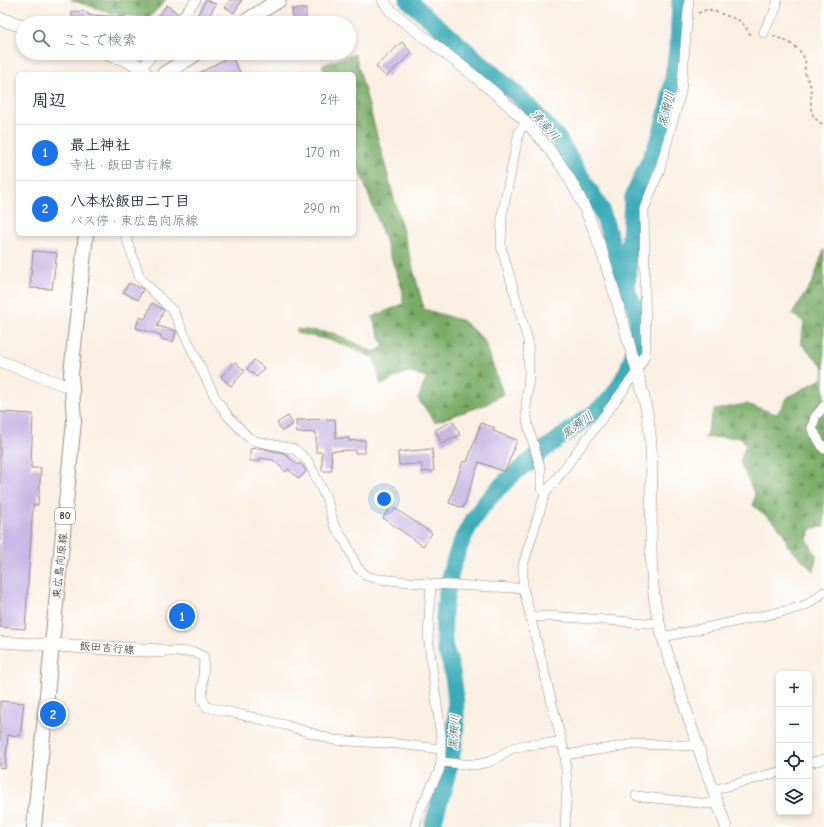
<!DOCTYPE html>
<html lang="ja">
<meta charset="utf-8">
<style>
body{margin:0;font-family:"Comic Neue","Klee One",sans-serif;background:#f2f2f3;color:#1f2937}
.controls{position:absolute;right:12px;bottom:12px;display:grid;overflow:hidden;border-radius:6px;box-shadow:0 2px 6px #0003}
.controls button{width:36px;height:36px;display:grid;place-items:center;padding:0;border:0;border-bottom:1px solid #e0e1e3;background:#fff;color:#1f2937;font:20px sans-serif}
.you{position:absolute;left:384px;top:499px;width:14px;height:14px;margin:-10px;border:3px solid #fff;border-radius:50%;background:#1a73e8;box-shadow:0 0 0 6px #1a73e833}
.badge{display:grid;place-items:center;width:26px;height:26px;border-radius:50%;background:#1a73e8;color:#fff;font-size:13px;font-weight:700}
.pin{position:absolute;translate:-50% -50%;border:2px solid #fff;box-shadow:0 1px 4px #0006}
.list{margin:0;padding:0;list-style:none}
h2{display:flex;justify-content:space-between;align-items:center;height:52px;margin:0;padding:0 16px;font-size:17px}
h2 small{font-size:13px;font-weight:400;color:#747a83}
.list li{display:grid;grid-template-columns:26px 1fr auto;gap:12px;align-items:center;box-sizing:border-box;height:56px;padding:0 16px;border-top:1px solid #e0e1e3}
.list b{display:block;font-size:15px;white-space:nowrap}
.list p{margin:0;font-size:13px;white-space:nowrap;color:#747a83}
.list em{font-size:13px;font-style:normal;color:#747a83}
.icon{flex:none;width:22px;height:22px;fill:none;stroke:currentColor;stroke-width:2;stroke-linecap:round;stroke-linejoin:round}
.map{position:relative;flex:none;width:824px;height:827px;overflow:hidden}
.search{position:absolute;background:#fff;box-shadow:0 2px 6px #0003;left:16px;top:16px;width:340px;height:44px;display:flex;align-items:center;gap:10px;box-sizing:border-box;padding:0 14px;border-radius:22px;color:#747a83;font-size:15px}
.panel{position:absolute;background:#fff;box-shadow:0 2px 6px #0003;left:16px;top:72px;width:340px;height:164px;border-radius:6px}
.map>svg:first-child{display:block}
.forest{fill:url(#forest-firs);stroke:#5a6a42}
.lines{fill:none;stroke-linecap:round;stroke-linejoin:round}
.river{stroke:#3aabb7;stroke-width:17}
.building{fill:#c8b8e4}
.minor-casing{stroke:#9a8c80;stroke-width:10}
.tertiary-casing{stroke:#9a8c80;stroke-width:12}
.secondary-casing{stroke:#9a8c80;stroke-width:14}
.primary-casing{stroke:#9a8c80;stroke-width:16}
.path{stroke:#9a8c80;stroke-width:1.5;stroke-dasharray:3 3;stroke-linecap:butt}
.minor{stroke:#fff;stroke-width:9}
.tertiary{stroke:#fff;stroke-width:11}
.secondary{stroke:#fff;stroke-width:13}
.primary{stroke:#fff;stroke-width:14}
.labels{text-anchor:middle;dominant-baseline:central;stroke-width:3;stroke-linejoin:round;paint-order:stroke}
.shield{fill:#fff;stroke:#766a62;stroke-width:1}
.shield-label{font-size:10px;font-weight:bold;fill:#3b2a1e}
.street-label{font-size:11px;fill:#3b2a1e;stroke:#fff}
.water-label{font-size:12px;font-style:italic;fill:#3b6463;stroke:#fff}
</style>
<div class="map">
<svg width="824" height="827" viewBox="0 0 824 827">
<defs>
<pattern id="forest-firs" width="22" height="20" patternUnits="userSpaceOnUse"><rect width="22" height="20" fill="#78ab66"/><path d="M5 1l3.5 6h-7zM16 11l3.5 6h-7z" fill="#648b53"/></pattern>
</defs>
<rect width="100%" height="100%" fill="#fff"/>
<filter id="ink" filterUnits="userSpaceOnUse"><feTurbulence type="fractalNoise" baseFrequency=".025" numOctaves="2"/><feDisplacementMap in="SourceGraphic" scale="8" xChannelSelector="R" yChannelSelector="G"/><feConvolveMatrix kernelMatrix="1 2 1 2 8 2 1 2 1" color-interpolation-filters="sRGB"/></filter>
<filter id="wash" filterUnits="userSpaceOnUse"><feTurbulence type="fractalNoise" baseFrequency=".012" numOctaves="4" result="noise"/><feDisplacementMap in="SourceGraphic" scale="16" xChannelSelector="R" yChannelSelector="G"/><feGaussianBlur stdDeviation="0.9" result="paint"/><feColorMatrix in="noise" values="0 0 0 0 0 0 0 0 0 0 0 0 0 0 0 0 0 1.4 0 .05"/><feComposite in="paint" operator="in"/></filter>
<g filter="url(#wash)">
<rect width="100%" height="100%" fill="#f9efe2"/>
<path class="forest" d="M71,0H166L149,18L115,14Z
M355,54L424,309L463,321L484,340L503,394L487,404L435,422L418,399L427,377L407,372L381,385L374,358L334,341L297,333V329L334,333L374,352L384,347L372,317L403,304V291L354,154V74H326L322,65Z
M824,249V527L812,528L807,539L816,555L814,571L787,545C785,526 766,517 753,505L755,495L740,462L746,445L741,437L705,438L714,410L746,404L777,414L788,397L823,378L824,367L801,344L804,322L792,314L813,281Z"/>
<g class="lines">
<path class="river" d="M408,0L522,99L557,137L601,209L624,280
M432,827C443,789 457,752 456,712C456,696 454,678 450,663C449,658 446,653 445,648C440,608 450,560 470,525C493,484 537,456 573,428C584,419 599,411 608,401C624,382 636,356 637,331C637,324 638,309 634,303C631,298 627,296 627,290L632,199L659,139L669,103L678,43L680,0"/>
</g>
<g id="blocks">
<path class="building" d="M206,0L216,4L205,23H193Z
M230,0H242L234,13L225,7Z
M167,5L177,13L171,23H152Z
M292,9H306V20L293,21Z
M72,11L88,12V15L125,17V23L72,22Z
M402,42L412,53L386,77L376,66Z
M231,56L241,74H197Z
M33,251L57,253L52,289L30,288Z
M129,283L143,289L138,300L123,292Z
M152,303L164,310L157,326L176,331L173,342L161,339V335L136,328L139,317L145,319Z
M254,360L264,368L257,377L247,369Z
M235,362L245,371L231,386L221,377Z
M0,412L33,414L31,468H41L38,505H33L25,629L0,627Z
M288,416L293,424L282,431L277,423Z
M335,419L336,438H349V441L365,440V453H355V450L331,451L332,471H322V452H316V432L297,433L296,420Z
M453,421L460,435L442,444L435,430Z
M481,423L495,428L493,431L517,440L505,472L479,462L463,508L449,503L463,461L467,462Z
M261,448L284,453L298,465L300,463L306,471L299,479L288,469L286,472L273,460L260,458V461H250V449Z
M432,449L434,471L422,472V464L399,465L398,452Z
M391,506L432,533L423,546L383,518Z
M0,701L24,703L20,736L8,735L5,769L0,768Z"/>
</g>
</g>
<g filter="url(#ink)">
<use href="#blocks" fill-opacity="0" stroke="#9a8c80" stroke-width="1"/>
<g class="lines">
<g class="minor-casing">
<path id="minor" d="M177,23L196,0
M764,33C767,20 778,13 777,0
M142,68L154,53
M526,123L519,132L502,215L501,246L528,341L529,374L526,408L528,425L541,470V488L545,494
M125,234L140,278L173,311L215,397L228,416L248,437L255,441L294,449L308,461L327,500L334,525L346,543L357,567L367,576L379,579L431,584L514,588L523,587
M824,406L815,417L812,429L824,449
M531,617L550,616L660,624
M663,637L790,610L808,604L824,592
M161,651L194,652L204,657L202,699L207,707L285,725L334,740L398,744L441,749
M565,755L636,744L697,746
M441,762L474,765L489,762L513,748L526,745L561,742
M809,763L824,759
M713,790L779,772
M636,796L708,804L717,802
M415,827L418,814L439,771L441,762V736L428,636L431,584
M565,827L567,788L565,755L523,587V565L545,494L637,372L646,353L644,209L659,172L681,92L689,0"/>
</g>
<g class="tertiary-casing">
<path id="tertiary" d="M383,0L390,10C448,58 514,98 558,161C593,209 611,280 627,336C637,372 649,408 651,445C654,497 647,550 655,602C660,633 670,662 680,691C694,737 710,782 726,827
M0,361L71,388
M0,642L52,645"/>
</g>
<g class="secondary-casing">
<path id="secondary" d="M0,19L23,26
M105,53C120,58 137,61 146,74
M52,645L161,651"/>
</g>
<g class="primary-casing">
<path id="primary" d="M243,23L279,0
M164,74L197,53
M34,827L74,421L71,374L86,234"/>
</g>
<path class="path" d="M698,13L708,9L741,21L750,34H754
M773,36C785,40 801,47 805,60C806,64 804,69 805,72C806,78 811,84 811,90C812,105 806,115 824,125"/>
<use href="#minor" class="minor"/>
<use href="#tertiary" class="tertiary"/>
<use href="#secondary" class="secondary"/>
<use href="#primary" class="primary"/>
</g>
</g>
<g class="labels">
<rect class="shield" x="55" y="508" width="20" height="16" rx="3"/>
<g class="shield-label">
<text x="65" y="516">80</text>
</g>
<g class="street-label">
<text transform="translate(60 566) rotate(-84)">東広島向原線</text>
<text transform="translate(107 648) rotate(4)">飯田吉行線</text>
</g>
<g class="water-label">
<text transform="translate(666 109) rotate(-77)">黒瀬川</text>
<text transform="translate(545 125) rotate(49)">清滝川</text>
<text transform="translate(577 425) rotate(-38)">黒瀬川</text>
<text transform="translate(454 732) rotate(-86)">黒瀬川</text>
</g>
</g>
</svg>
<div class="controls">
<button>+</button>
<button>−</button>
<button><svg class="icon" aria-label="locate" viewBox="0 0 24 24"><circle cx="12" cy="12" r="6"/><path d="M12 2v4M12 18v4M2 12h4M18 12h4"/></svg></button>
<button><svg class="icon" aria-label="layers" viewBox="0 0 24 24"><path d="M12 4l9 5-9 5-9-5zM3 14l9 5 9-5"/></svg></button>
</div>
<div class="you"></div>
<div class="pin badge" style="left:182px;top:616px">1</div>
<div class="pin badge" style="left:53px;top:714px">2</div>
<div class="search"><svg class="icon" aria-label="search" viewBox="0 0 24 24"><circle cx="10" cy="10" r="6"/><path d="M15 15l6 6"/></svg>ここで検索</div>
<section class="panel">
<h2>周辺<small>2件</small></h2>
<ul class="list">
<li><span class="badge">1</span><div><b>最上神社</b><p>寺社 · 飯田吉行線</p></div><em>170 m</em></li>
<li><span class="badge">2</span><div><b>八本松飯田二丁目</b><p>バス停 · 東広島向原線</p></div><em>290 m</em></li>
</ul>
</section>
</div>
